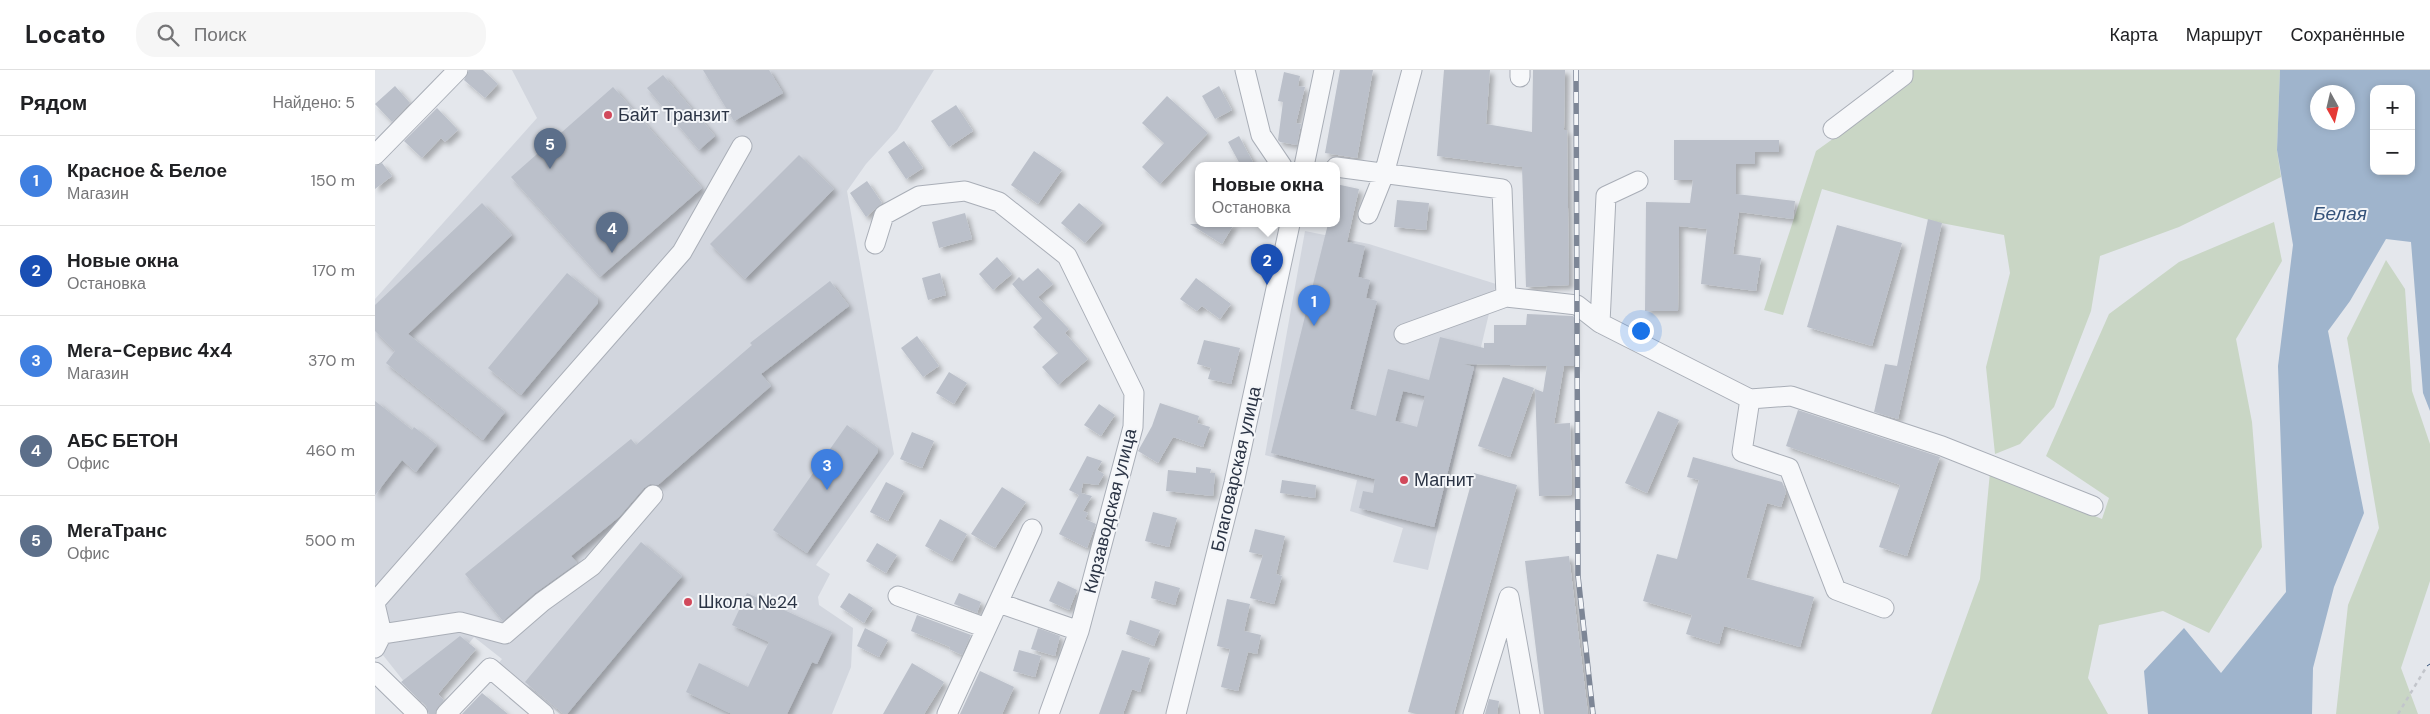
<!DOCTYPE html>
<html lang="ru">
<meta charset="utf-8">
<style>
body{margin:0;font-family:"DM Sans",sans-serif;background:#f6f6f6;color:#202124}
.controls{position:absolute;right:15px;top:15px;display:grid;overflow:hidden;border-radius:10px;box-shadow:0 2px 8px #0003}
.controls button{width:45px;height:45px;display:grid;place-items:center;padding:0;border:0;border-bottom:1px solid #e0e0e0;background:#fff;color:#202124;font:25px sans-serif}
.compass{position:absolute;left:1935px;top:15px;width:45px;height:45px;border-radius:50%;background:#fff;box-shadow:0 2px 8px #0003;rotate:172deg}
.you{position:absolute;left:1265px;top:260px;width:18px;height:18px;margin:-12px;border:4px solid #fff;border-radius:50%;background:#1a73e8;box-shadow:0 0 0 8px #1a73e833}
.badge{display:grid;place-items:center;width:32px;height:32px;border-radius:50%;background:#1a73e8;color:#fff;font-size:16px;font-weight:700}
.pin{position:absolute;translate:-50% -41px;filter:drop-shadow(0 1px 2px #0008)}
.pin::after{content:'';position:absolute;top:26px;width:18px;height:15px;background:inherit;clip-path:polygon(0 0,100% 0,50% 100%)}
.popup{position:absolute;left:820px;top:92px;width:145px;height:65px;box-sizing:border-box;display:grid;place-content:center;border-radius:10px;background:#fff;filter:drop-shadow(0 1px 4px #0005);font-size:16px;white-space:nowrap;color:#757577}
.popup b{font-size:19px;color:#202124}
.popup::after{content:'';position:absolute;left:50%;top:100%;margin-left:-10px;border:10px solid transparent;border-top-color:#fff}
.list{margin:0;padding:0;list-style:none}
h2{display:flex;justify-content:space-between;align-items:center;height:65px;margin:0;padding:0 20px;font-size:21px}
h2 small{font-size:16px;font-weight:400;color:#757577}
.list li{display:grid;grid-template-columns:32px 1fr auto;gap:15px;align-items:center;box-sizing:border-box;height:90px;padding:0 20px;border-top:1px solid #e0e0e0}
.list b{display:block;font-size:19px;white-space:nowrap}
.list p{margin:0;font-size:16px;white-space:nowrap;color:#757577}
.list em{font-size:16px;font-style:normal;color:#757577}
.icon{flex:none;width:28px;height:28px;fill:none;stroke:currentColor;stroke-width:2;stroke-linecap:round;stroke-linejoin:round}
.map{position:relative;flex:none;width:2055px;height:644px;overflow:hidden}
header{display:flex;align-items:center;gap:30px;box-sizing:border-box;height:70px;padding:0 25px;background:#fff;border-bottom:1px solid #e0e0e0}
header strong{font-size:24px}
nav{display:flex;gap:28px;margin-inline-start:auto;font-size:18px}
.search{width:350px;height:45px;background:#f6f6f6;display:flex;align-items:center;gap:12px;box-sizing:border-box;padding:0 18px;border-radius:20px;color:#757577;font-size:19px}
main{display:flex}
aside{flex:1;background:#fff}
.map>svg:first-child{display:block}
.built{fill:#d2d6de}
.green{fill:#c9d6c5}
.water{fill:#9fb4cc;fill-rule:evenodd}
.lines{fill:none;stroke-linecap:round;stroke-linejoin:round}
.ferry{stroke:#34527a;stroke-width:1;stroke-dasharray:6 5;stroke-linecap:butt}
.building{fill:#bbc0ca;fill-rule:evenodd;filter:url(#shadow)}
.minor-casing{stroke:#a9aeb7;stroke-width:21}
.path{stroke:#c2c5cb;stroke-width:2.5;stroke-dasharray:4 4;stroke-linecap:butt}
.minor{stroke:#f7f8fa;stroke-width:19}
.rail-casing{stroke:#7d8696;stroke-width:5.5}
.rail{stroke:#f4f6f9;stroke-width:4;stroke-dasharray:11;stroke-linecap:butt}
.poi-dot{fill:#d1495b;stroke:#f4f6f9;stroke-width:2}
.labels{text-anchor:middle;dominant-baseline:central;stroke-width:4;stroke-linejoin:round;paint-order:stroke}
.poi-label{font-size:18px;fill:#2b3445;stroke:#f4f6f9;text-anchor:start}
.street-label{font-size:18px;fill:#2b3445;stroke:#f4f6f9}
.water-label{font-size:19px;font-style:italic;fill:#34527a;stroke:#f4f6f9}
</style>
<header>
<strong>Locato</strong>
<div class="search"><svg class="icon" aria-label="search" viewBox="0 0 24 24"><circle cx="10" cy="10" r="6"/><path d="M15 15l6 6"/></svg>Поиск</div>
<nav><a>Карта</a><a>Маршрут</a><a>Сохранённые</a></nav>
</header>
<main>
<aside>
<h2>Рядом<small>Найдено: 5</small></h2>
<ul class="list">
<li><span class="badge" style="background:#3f7fe0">1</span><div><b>Красное &amp; Белое</b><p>Магазин</p></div><em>150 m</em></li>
<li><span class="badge" style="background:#1a4fb4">2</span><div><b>Новые окна</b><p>Остановка</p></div><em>170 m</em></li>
<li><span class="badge" style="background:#3f7fe0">3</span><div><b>Мега-Сервис 4х4</b><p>Магазин</p></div><em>370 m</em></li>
<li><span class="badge" style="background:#5c6f8a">4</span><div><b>АБС БЕТОН</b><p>Офис</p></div><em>460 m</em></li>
<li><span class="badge" style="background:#5c6f8a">5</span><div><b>МегаТранс</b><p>Офис</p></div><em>500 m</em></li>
</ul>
</aside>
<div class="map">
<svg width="2055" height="644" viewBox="0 0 2055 644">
<defs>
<filter id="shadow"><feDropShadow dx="4" dy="4" stdDeviation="2.5" flood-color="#0004"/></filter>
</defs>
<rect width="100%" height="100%" fill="#e4e7ec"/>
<path class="built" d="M137,0H559L522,60L491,94L472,121L519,384L441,495L455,504L443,527L444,535L478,558L476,597L457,644H185L123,594L127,589L99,567L46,633L0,575V229L162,48Z
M930,161L994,174L1121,214L1053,500L1018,492L1028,458L975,441L982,410L890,385Z"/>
<path class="green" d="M1537,0H1905L1902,80L1906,107L1804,157L1725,186L1716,241L1679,337L1645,374L1620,384L1611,297L1635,203L1629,165L1561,152L1447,119L1408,245L1389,240L1441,81L1536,13Z
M1899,152L1907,191L1861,269L1877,352L1887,477L1834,563L1788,541L1724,555L1713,608L1733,644H1556L1605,509L1615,402L1727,449L1734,428L1671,386L1734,244L1804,192Z
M2011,190L2030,219L2037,321L2055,374V511L2026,598L2043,644H1961L1973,535L2004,458L1972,268Z"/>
<path class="water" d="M1905,0H2055V341L2048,323L2036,172L2011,169L1975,231L1953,261L1989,443L1959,517L1938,598L1937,644H1773L1769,601L1809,558L1846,603L1911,522L1903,296L1918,175L1902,80ZM1999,19H2036V101H1999ZM1942,22H1972V52H1942Z"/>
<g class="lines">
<path class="ferry" d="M2052,596L2055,594"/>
</g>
<path class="building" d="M94,0H108L123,14L110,28L89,10Z
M328,0H394L408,23L359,51Z
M965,0H998L982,88L950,83Z
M1069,0H1115L1111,54L1157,62L1158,0H1190L1189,60H1192L1194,215L1151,217L1147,97L1062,86Z
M909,2L925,6L923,16L930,17L921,53L926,54L922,75L905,72L903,70L908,32L903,31Z
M288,5L340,66L324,80L272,18Z
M20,16L35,33L17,52L0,34Z
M844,16L857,40L840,49L827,26Z
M238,17L327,118L225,207L136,107Z
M792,26L833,63L785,114L767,97L789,73L767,53Z
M581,35L598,61L574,77L556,51Z
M62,38L83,60L70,72L66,68L47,88L29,71Z
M864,66L880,96H866L853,72Z
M1299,70H1404V82H1380V94H1361V124L1420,131L1418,149L1364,142L1358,184L1386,188L1381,221L1326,214L1332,159L1304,156L1303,241H1270L1271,132L1315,133L1318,110H1299Z
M529,71L548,98L531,109L513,82Z
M659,81L687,100L663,134L636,115Z
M424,85L459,119L370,209L335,174Z
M7,93L17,106L0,119V96Z
M492,111L507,133L491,147L475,123Z
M961,114L984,119L972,172L990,176L983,207L995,210L991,228L1002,231L975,339L1001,346L1013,299L1054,310L1065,267L1109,278V273H1119V255H1151L1152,244L1198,246L1200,248L1199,296H1189L1179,354L1195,353L1197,425L1164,426L1160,319L1168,322L1172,296L1089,294L1099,297L1059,457L984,438L988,421L998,423L1000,409L896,383L953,154H961ZM1028,321L1050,326L1042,357L1020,351Z
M1022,130L1054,133L1051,160L1019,157Z
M107,133L137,165L33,264L130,342L108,370L11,293L20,281L0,261V235Z
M704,133L728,153L710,173L686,153Z
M590,143L597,169L564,178L557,152Z
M1553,149L1567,153L1523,349L1499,342L1510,294L1522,296Z
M815,154H859L847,174Z
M1462,155L1527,173L1497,276L1432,257Z
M622,187L637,204L618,220L604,204Z
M663,198L678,214L663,227L694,259L690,263L713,289L683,315L667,297L683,283L658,257L667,248L637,214L644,207L648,211Z
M192,203L223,228V233L146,325L113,298Z
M565,203L571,225L553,230L547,208Z
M821,208L856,234L845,249L827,236L822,241L805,229Z
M455,211L474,236L386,304L396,316L283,415L275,414L269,418L244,447L196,486L202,493L160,523L128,551L90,504L256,369L261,375L377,275L375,273Z
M542,266L564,296L548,307L526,278Z
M829,270L865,278L856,314L833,309L836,298L822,294Z
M574,302L592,313L579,334L561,323Z
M1128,307L1159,318L1135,387L1103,376Z
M0,331L37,360L39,357L62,375L41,402L27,390L0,425Z
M785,333L824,346L822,353L835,357L828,377L798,367L783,393L763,381L777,356Z
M724,334L740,345L726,366L709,355Z
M1423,340L1565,387L1532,486L1504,477L1525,415L1411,376Z
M1283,341L1304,350L1272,423L1250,413Z
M472,355L503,378V382L432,483L398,460Z
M537,362L559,371L547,398L525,389Z
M712,386L727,391L722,400L729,404L723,415L708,413L706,423L717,426L708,441L713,443L710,449L721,454L712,478L684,464L704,425L694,420Z
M1318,387L1407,412L1411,422L1406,437L1392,433L1371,508L1439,527L1425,577L1349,556L1344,574L1311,564L1317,545L1268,531L1282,484L1302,489L1324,410L1312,407Z
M821,397L836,399L835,403H840L838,426L791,421L793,400L821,403Z
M1099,403L1142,415L1079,644H1042L1033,642Z
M907,410L941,415L940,428L905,423Z
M511,412L529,421L513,451L495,442Z
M627,417L651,432L620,478L596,464Z
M778,442L802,448L794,477L770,471Z
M565,449L592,464L577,491L550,476Z
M880,459L910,466L901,504L907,506L899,534L875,528L888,485L874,482Z
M266,472L307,506L192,644H189L150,612Z
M502,473L522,485L511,503L491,491Z
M1194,486L1213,644H1169L1150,491Z
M683,511L702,520L694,540L674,531Z
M780,511L805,518L800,535L776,528Z
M372,523L457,562L442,594L437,592L412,644H357L311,622L324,593L373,617L394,572L357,555Z
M474,523L498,538L489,553L465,537Z
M584,523L606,532L602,543L579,534Z
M852,529L875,534L869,561L886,565L882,584L873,582L863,621L846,617L855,579L842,576Z
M542,545L596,565L587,585L574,579L575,577L536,561Z
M755,550L785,560L779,576L751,564Z
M490,558L513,570L504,587L482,576Z
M663,558L685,566L680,586L656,579Z
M85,566L101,579L63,624L69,630L63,637L60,644H54L51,636L26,612Z
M644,580L666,586L660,607L638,601Z
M747,580L775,588L765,622L757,619L748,644H724Z
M537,593L569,612L549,644H508Z
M605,601L639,617L627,644H585Z
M107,623L133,644H87Z
M1114,629L1124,631L1122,644H1110Z"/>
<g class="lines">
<g class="minor-casing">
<path id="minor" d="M870,0L886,65L907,96
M1145,7V0
M1458,59L1528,6V0
M0,85L83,0
M929,96L949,0
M961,97L1127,119L1131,227L1029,264
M993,144L1009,104L1037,0
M500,174L509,145L544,126L590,121L624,132L692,186L759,323L758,357L704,561L674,644
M1131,227L1202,235L1225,253L1231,126L1263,111
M1225,253L1375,329L1416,326L1567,376L1718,436
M1375,329L1367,382L1414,398L1461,520L1509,538
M523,526L611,558
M0,532L307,182L367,76
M624,533L704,561
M0,534L7,564L0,578
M7,564L85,552L130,564L167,532L217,496L278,425
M0,602L43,644
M71,644L115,598L169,644
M572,644L657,459
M801,644L859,413L915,154
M1098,644L1134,527L1155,644"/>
</g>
<path class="path" d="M2023,644L2052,596"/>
<use href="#minor" class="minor"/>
<g class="rail-casing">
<path id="rail" d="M1201,0L1203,506L1218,644"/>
</g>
<use href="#rail" class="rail"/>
</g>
<g class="poi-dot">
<circle cx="233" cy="45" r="5"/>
<circle cx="1029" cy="410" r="5"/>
<circle cx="313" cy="532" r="5"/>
</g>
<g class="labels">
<g class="poi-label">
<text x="243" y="45">Байт Транзит</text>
<text x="1039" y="410">Магнит</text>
<text x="323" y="532">Школа №24</text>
</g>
<g class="street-label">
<text transform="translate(861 399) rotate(-77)">Благоварская улица</text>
<text transform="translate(735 441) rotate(-76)">Кирзаводская улица</text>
</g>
<g class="water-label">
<text x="1965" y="143">Белая</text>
</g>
</g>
</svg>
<div class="controls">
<button>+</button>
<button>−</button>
</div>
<svg class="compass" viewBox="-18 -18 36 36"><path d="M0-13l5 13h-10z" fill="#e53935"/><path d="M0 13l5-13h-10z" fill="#757577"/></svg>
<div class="you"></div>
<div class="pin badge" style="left:939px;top:256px;background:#3f7fe0">1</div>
<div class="pin badge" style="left:892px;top:215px;background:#1a4fb4">2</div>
<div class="popup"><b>Новые окна</b>Остановка</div>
<div class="pin badge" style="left:452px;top:420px;background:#3f7fe0">3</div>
<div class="pin badge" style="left:237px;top:183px;background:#5c6f8a">4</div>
<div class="pin badge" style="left:175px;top:99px;background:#5c6f8a">5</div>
</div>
</main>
